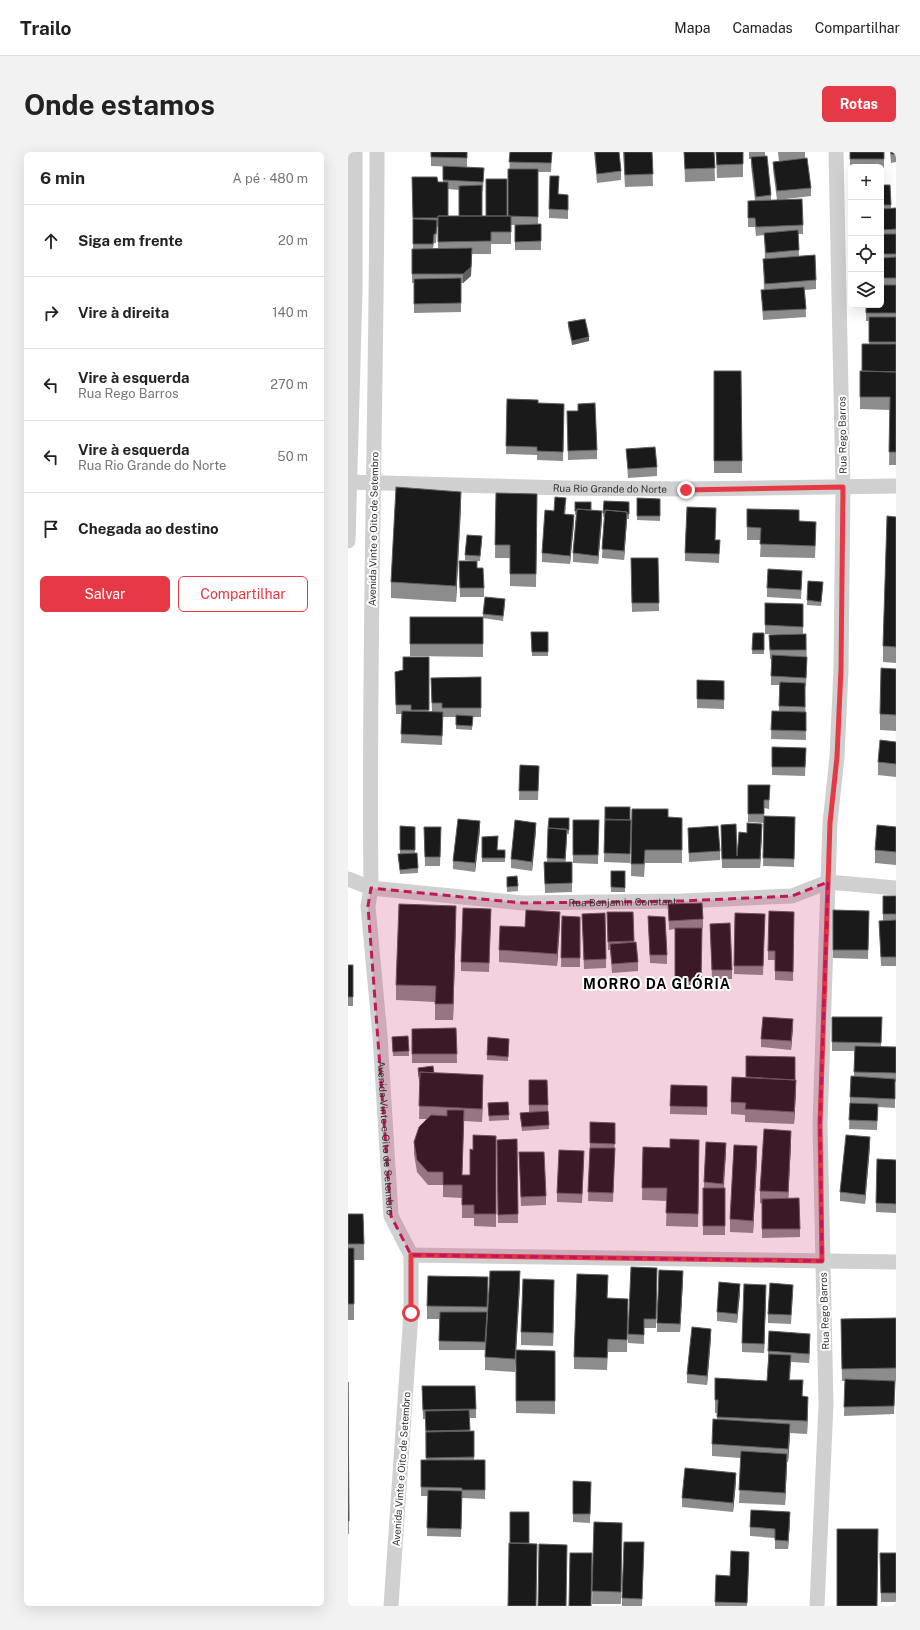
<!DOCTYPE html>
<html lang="pt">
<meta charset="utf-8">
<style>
body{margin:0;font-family:"Public Sans",sans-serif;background:#f2f2f2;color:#222}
.controls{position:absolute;right:12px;top:12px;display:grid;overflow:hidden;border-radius:6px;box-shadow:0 4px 16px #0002}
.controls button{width:36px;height:36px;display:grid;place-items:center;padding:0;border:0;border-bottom:1px solid #e0e0e0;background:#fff;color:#222;font:20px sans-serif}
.stop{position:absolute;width:12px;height:12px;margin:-9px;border:3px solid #e63946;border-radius:50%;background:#fff}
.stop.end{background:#e63946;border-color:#fff;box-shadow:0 1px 4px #0008}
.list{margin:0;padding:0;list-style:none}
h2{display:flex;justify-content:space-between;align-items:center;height:52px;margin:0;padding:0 16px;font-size:17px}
h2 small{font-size:13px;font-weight:400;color:#767676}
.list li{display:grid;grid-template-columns:26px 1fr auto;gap:12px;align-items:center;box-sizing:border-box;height:72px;padding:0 16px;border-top:1px solid #e0e0e0}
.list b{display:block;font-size:15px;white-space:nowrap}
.list p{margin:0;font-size:13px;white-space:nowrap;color:#767676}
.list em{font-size:13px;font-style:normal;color:#767676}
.actions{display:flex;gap:8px;padding:12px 16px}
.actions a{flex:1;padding:9px 0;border:1px solid #e63946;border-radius:6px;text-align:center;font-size:14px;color:#e63946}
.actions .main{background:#e63946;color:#fff}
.icon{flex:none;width:22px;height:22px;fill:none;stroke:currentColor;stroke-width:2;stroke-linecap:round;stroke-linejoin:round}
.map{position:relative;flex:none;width:548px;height:1454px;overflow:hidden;border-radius:6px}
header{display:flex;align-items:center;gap:24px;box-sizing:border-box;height:56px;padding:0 20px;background:#fff;border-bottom:1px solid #e0e0e0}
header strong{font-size:19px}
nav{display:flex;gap:22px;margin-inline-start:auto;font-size:14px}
.intro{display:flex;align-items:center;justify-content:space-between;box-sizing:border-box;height:96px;padding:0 24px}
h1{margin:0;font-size:28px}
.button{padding:10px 18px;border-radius:6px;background:#e63946;color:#fff;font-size:14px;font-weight:700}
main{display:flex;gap:24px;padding:0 24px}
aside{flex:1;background:#fff;border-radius:6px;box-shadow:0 4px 16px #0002}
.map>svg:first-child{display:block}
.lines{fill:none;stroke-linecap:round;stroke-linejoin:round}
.street{stroke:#d0d0d0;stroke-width:15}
.wall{fill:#8c8c8c;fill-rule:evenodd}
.shaded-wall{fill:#5f5f5f}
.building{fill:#1a1a1a;stroke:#5f5f5f}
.route{stroke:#e63946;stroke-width:5}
.marked{fill:#c2185b;fill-opacity:0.2;stroke:#c2185b;stroke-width:3;stroke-dasharray:8 5;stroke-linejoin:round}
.labels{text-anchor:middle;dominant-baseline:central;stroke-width:4;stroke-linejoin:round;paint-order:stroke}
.street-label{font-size:10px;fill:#333;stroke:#fff}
.district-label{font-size:14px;font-weight:bold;letter-spacing:1px;fill:#000;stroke:#fff}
</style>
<header>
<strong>Trailo</strong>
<nav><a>Mapa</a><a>Camadas</a><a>Compartilhar</a></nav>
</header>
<div class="intro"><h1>Onde estamos</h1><a class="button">Rotas</a></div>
<main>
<aside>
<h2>6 min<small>A pé · 480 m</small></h2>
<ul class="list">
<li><svg class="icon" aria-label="ahead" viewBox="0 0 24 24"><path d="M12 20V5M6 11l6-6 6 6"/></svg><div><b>Siga em frente</b></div><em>20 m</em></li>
<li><svg class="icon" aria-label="right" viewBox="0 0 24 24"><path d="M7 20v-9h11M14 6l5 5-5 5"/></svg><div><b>Vire à direita</b></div><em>140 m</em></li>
<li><svg class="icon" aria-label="left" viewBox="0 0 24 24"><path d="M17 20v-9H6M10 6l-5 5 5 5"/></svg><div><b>Vire à esquerda</b><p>Rua Rego Barros</p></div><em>270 m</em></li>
<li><svg class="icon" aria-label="left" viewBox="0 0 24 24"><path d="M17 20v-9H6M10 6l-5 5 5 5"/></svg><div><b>Vire à esquerda</b><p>Rua Rio Grande do Norte</p></div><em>50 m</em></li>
<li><svg class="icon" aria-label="arrive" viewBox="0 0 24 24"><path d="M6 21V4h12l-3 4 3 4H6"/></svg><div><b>Chegada ao destino</b></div></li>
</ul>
<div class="actions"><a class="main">Salvar</a><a>Compartilhar</a></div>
</aside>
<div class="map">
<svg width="548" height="1454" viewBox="0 0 548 1454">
<rect width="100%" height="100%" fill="#fff"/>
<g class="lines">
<g class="street">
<path id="s1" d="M29,0C29,245 20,491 23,736L20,754L32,884L43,1064L63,1103V1161L43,1454"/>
<path id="s2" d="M0,330L219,336L338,337L548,334"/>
<path d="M0,389L7,139V0"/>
<path id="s3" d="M0,727L23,736L175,751L334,749L444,744L480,730L548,736"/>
<path d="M63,1103L548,1110"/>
<path d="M469,1454L478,1252L472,972L482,671L489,605L493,517L495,335L488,0"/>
</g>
</g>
<path class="wall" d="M83,0H119V15L83,14Z
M162,0H204L203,20H190V72H193V98H167V73H163V92H143V102H124L123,124L115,131H113V160L66,161V131H64V97H65V75L64,25L90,30H95V14L136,16L135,39H134V64H160ZM100,37L111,38V64H100ZM89,75H90V97H85L86,91H88Z
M246,0H271L273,19V28L249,31Z
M275,0H304L305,34L277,35Z
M336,0H366L367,29L337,30Z
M368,0H395V25L369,26Z
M401,0H417V4L423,43V49L455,73V82H450L451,104L468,128V137L457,138L458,165L415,168L413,138H416L415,107H417L416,83L408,84L407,75H400V49H407L403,14V7H401Z
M430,0H457V6L463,36V44L429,48L425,18V10L450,7L431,9Z
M502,0H536V16H533V15H503V16H502Z
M542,0H548V10L543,11Z
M533,33H542L543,56H548V313H541L542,258L512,257V219H514L521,192V169H518V153H533Z
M210,42L220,43V67L201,66V57Z
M220,170L241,189L224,193L220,175Z
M366,219H393L394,321H366Z
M159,247L190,251L216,252L215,309L189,308V303L158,302Z
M219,259L249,298V307L220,308Z
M278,297L309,315V324L280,326Z
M148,341L189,342L188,435L162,434V406H147Z
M289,346L312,347V369L289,368Z
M256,349L281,350V367H279L276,408L254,406L256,365H255Z
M227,350L243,358L254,368L250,412L225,410V401L228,363H227Z
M113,355L108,450L43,446V430Z
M218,355L217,362L226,371L222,412L194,410V401L206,359Z
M368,365L367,388H372L371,411L337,409V401Z
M548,365V511L535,510V494Z
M451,369L468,382L467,406L412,405L413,388H399V375Z
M134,388L132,409H129V416L136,436V445H112L111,409H129L117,408V403Z
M283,406H310L311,459L284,460Z
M454,427L453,447L419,445V436Z
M475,435L473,454L459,453V448Z
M417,451L455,452V482H458L459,514L458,534H457L458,588L423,587L424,559H431V533H423V507H422L421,483H433L417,482Z
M157,452L155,469L135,466V462Z
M62,465H135V505L62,504Z
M183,480H200V504H184Z
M405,481H416V502H404Z
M81,505V560H94H84L83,526L133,525V565H125L124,578L108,577V565H95L94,593L53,591L54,562H48L47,520L55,518Z
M548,517V579L532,578V562Z
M349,528L376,529V557L349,556Z
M548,590V625L530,623V610Z
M424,595L458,596L457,624L424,623Z
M172,613L191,614L190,648H171Z
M400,633H422L421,657L416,656V664L447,674L446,715L415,714L416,671L400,670Z
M257,655L283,668L282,711L256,710Z
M284,657L320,665L334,666V711H297L296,725L283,724Z
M221,666V682H219L217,710L224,731V740L197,741L196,710H199L200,676Z
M225,668H251L250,712L225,711Z
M373,673L389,704L414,681L412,716H374Z
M52,674L67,675V701L70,716V721L52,722L50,702H52Z
M76,675L93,684L92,714H77Z
M548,675V713L527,711V698Z
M340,676L372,699V708L341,710Z
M132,678L127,720L105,717V709Z
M188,679L184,719L163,716V707Z
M134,685L150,698H157V710H134Z
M263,719H277V740H263Z
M159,725L170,734V739L159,740Z
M535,744H548V814H533L531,769H535Z
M320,752L355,767V776H352H354L353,838H327V777L321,778Z
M485,758L521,759L520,807L485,806Z
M259,760H285L286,791L290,810V819L264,821L262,798H260Z
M446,760L445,829L427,828V808H420V799Z
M387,761L417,762L415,823L386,822Z
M234,762L258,807V816L236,817Z
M214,764L232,765V815H213Z
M300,764L319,803V812L302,811Z
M143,766L141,820L113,819V810Z
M108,770L105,868H87V850L48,848V833Z
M212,772L209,814L151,810V798L177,775Z
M362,772L384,818V827H364Z
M0,813H5V854H0Z
M484,865H534L533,895H548V930H547V956L530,955L529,978L501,977L502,954V945L506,924V899H484Z
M108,876L109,911H64V877Z
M445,876L443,898L413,895V887Z
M60,884L61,904H45L44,885Z
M161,887L160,909L139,908V903Z
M70,916L135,936L134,970L116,969L114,1023H122L125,998L148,984V1075L126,1074V1066H114V1046L95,1045V1033H80L69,1020L66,1002V990L79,967H71L72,930H71Z
M181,928H199L200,959L201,977L174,979L172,961H181Z
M447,928L448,941L446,972L397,970V963L383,962V950Z
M323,933L359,934V963L322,962Z
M160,950L161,968L141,969L140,951Z
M267,980L265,1050L240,1049L242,991Z
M169,987L170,1071H150L149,988Z
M351,988L350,1075L318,1074L319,1049L294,1048L295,995L322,996Z
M443,991L440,1046L452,1077V1085L414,1086V1052L412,1051V1039Z
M522,994L517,1052L492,1049V1040Z
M171,1000L198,1044V1053L173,1054Z
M378,1000L376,1036H377V1083H355V1036H356V1030Z
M236,1007L234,1051L209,1050V1041Z
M409,1007L405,1081L382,1080V1067Z
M548,1008V1061L528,1060V1051Z
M0,1062L16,1092V1108H6V1168H0Z
M309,1125L308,1176H296V1192L280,1191V1182Z
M335,1128L332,1180H309V1171Z
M172,1132L168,1198L207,1199V1262L168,1261V1202L167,1220L137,1218V1205Z
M260,1135L259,1146L280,1159L279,1200H260L259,1218L226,1217V1205Z
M140,1137L137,1198H91V1167H79V1154Z
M206,1141L205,1194L173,1193V1180Z
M392,1141L389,1171L369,1169V1160Z
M445,1141L443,1172L420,1171V1162Z
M418,1142L416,1201L394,1200V1191Z
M548,1166V1229H547L546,1262L496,1264L497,1229H494L493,1167Z
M363,1186L359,1233L339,1231V1222Z
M462,1190L461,1211L443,1210L442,1228L455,1244L460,1257L459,1282L442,1281L440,1310H439L437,1353L391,1351L393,1306L364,1304V1292L369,1267V1261H367V1248L419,1229L420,1208V1199Z
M0,1230L1,1382H0Z
M74,1234L128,1257V1266H121L122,1279H126V1308H137V1347L114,1346V1344L113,1385L79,1384L80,1344H73V1308H78L77,1267H75Z
M225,1329L243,1330L242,1371L225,1370Z
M388,1330L385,1360L334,1355V1346Z
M442,1369L440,1397H427V1386L402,1384V1375Z
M246,1370L274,1371L273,1452H244Z
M296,1399L294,1454H274V1446Z
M532,1401H548V1450H533Z
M401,1409L399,1454H367V1450L382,1424Z"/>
<path class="shaded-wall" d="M124,96L123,124L115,131V122Z
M241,185V189L224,193V189Z
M113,340V355L108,450V434Z
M254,359V368L250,412V404Z
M279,360V369L276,408V399Z
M226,363V371L222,412V404Z
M132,669V678L127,720V711Z
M188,671V679L184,719V710Z
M414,672V681L412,716V707Z
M219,677V686L217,716V707Z
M108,754V770L105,868V852Z
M212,760V772L209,814V802Z
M445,867V876L443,898V889Z
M135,923V936L134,970V957Z
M448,928V941L446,972V960Z
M443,979V991L440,1053V1040Z
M522,985V994L517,1052V1043Z
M378,991V1000L375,1040V1032Z
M409,994V1007L405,1081V1069Z
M172,1119V1132L167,1220V1207Z
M335,1119V1128L332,1180V1172Z
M140,1125V1137L139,1168V1155Z
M206,1128V1141L205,1194V1181Z
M392,1132V1141L389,1171V1162Z
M418,1133V1142L416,1201V1192Z
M139,1160V1169L137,1198V1190Z
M363,1177V1186L359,1233V1224Z
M462,1182V1190L461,1211V1202Z
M460,1245V1257L459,1282V1269Z
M442,1272V1285L440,1310V1297Z
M439,1302V1315L437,1353V1341Z
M388,1321V1330L385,1360V1351Z
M442,1360V1369L440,1397V1389Z"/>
<path class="building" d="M83,0H119V6L83,5Z
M162,0H204L203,11L161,10Z
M247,0H271L273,19L249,22Z
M276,0H304L305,22L277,23Z
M336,0H366L367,16L337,17Z
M368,0H395V12L369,13Z
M502,0H536V7H502Z
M543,0H548V2H543Z
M419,4L423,43L408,45L403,5Z
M459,6L463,36L429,39L425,10Z
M95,14L136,16L135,30L95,28Z
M160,17H190V65L160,64Z
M202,24H211L210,42L220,43V58L201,57Z
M64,25H89L90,30H100V64H90V66H65Z
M138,27H159V64H138Z
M134,33V64H111V34Z
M533,33H542L543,53H533Z
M454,47L455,73L408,75L407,66H400V49Z
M548,56V77L533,78V57Z
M90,64H163V80H143V89L90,90Z
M65,67L89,68L88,82H86L85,92H65Z
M193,72V89L167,90V73Z
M450,78L451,98L418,101L416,81Z
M533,82H548V102H533Z
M124,96L123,115L115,122H64V97Z
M467,103L468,128L417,132L415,107Z
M548,105V126H533V106Z
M113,126V151L66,152V127Z
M533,133H548V161H518V153H533Z
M456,135L458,157L415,159L413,138Z
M521,165H548V190H521Z
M237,167L241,185L224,189L220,170Z
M514,192H548V220L514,219Z
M366,219H393L394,309H366Z
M512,219L548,220V300H541L542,245H512Z
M159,247L190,248V251L216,252L215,300L189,299V295L158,294Z
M247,251L249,298L220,299L219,259H230V252Z
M307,295L309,315L280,317L278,297Z
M48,335L113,340L108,434L43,430Z
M148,341L189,342L188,422H162V393H147Z
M207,345L218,346L216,362L226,363L222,404L194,401L197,358L206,359Z
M289,346L312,347V364H289Z
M256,349L281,350V362H279V360L257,358V361H255Z
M227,350H243V358L229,357V359H227Z
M339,355L368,356L367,388H372L371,402L337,401Z
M229,357L254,359L250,404L225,401Z
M399,357L451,358V369L468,370L467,394L412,392L413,376L399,375Z
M257,358L279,360L276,399L254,397Z
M539,364L548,365V495L535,494Z
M119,383L134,384L132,404L117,403Z
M283,406H310L311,451H284Z
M111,409H129V416H135L136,436H112Z
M420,417L454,419L453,438L419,436Z
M460,429L475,430L473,450L459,448Z
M137,445L157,447L155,464L135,462Z
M417,451L455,452V475L417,473Z
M62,465H135V492H62Z
M183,480H200V500H184Z
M405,481H416V498H404Z
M458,482V498H422L421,483Z
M424,503L459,505L458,526L423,524Z
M55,505H81V558H63V553H48L47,520L55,518Z
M533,516L548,517V563L532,562Z
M133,525V556H94V551H84L83,526Z
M349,528L376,529V548L349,547Z
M432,530L457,531V555L431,554Z
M54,559L95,560L94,584L53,582Z
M424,559L458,560V579L423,578Z
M108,563L125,564L124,574L108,573Z
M532,588L548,590V612L530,610Z
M424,595L458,596L457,615H424Z
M172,613L191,614L190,639H171Z
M400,633H422L421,648H416V662H400Z
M257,655H282V668H257Z
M284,657H320V665L334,666V698H297L296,712H283Z
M416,664L447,665L446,707L415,706Z
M201,666H221V678L200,676Z
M110,667L132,669L127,711L105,709Z
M257,667L283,668L282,702L256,701Z
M167,668L188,671L184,710L163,707Z
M225,668H251L250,703H225Z
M399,671L414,672L412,707H374L373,673L388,672L389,704L391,680L399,681Z
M529,673L548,675V700L527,698Z
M52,674L67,675V698H52Z
M370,674L372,699L341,701L340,676Z
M76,675H93L92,705H77Z
M200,676L219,677L217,707L199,706Z
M150,684L149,698H157V706H134V685Z
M69,701L70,716L52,718L50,702Z
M196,710H224V731L197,732Z
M263,719H277V736L263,735Z
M169,724L170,734L159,735V725Z
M535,744H548V762H535Z
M354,751L355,767L321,769L320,752Z
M51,752L108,754L105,852H87L88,834L48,833Z
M115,756L143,757L141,811L113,810Z
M178,758L212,760L209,802L151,798L152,774L177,775Z
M485,758L521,759L520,798H485Z
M421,759L446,760L445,820L427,819V799H420Z
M259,760H285L286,789L260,790Z
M257,761L258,807L236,808L234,762Z
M387,761L417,762L415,814H386Z
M214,764L232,765V806H213Z
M300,764L317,765L319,803H302Z
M548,768V805H533L531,769Z
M382,771L384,818H364L362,772Z
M327,776H354L353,830L327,829Z
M288,790L290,810L264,812L262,792Z
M0,813H5V845H0Z
M415,865L445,867L443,889L413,887Z
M484,865H534L533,891L484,890Z
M108,876L109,902H64V877Z
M60,884L61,899L45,900L44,885Z
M140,885L161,887L160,905L139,903Z
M507,894L548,895V921L506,920Z
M398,904L447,905V928L398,925Z
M85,914L86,921L72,920V925H71L70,916Z
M72,920L135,923L134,957L71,954Z
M503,924L547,927V947L502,945Z
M384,925L448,928L446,960L397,957L398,951L383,950Z
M181,928H199L200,953H181Z
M323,933L359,934V955L322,954Z
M160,950L161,963L141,964L140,951Z
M502,951L530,952L529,969L501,968Z
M99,958H116L114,1023H122V997L125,998V983L148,984V1062H126V1053H114V1033H95V1020H80L69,1008L66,990L71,975L83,963L99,964Z
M200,959L201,973L174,975L172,961Z
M242,970L267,971V992L242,991Z
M416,977L443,979L440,1040L412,1039Z
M498,983L522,985L517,1043L492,1040Z
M169,987L170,1062L150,1063L149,988Z
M322,987L351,988L350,1062L318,1061L319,1036H294L295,995L322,996Z
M358,990L378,991L375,1032L356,1030Z
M386,993L409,994L405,1069L382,1067Z
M242,996H267L265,1041L240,1040Z
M211,998L236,999L234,1042L209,1041Z
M171,1000H196L198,1044L173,1045Z
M529,1007L548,1008V1052L528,1051Z
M355,1036H377V1074H355Z
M451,1046L452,1077H414V1047Z
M0,1062H15L16,1092H0Z
M0,1096H6V1152H0Z
M283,1115L309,1116L308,1167H296V1183L280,1182Z
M311,1118L335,1119L332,1172L309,1171Z
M142,1119H172L167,1207L137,1205Z
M229,1122L260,1123L259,1146L280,1147L279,1188L260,1187L259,1206L226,1205Z
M80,1124L140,1125L139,1155L79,1154Z
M175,1127L206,1128L205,1181L173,1180Z
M371,1130L392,1132L389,1162L369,1160Z
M422,1131L445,1133L443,1163L420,1162Z
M396,1132L418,1133L416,1192L394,1191Z
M92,1160H139L137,1190L91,1189Z
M548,1166V1216L494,1217L493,1167Z
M344,1175L363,1177L359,1224L339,1222Z
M421,1179L462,1182L461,1202L420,1199Z
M168,1198L207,1199V1249H168Z
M421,1202L443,1203L441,1228H455L454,1244L460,1245L459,1269L369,1265L370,1248H367V1226L419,1229Z
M497,1227L547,1229L546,1254L496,1255Z
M0,1230L1,1369H0Z
M74,1234H127L128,1257L75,1258Z
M121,1258L122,1278L78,1279L77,1259Z
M365,1267L442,1272L440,1297L364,1292Z
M126,1279V1305L78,1306V1280Z
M393,1299L439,1302L437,1341L391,1338Z
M73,1308H137V1338H114V1336L73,1335Z
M337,1316L388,1321L385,1351L334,1346Z
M225,1329L243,1330L242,1362H225Z
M80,1338L114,1339L113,1377L79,1376Z
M403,1358L442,1360L440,1389L427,1388V1377L402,1375Z
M162,1360H181V1391H162Z
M246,1370L274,1371L273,1440L244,1439Z
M489,1377H530L529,1454H489Z
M276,1390H296L294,1447L274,1446Z
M161,1391L189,1392L188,1454H160Z
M191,1392L219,1393L218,1454H190Z
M383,1399L401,1400L399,1451L367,1450L368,1423L382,1424Z
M222,1401H244L243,1454H221Z
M532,1401H548V1441H533Z"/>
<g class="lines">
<path class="route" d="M63,1161V1103L474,1109L472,972L482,671L489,605L493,517L495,335L338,338"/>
</g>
<path class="marked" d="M480,730L472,972L474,1109L63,1103L43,1064L20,754L23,736L175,751L334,749L444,744Z"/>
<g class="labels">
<g class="street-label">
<text transform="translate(494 283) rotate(-91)">Rua Rego Barros</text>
<text stroke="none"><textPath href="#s2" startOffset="262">Rua Rio Grande do Norte</textPath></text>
<text transform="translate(25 377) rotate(-89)">Avenida Vinte e Oito de Setembro</text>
<text stroke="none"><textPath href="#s3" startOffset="277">Rua Benjamin Constant</textPath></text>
<text stroke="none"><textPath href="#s1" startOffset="987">Avenida Vinte e Oito de Setembro</textPath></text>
<text transform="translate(476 1159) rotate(-92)">Rua Rego Barros</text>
<text transform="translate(53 1317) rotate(-86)">Avenida Vinte e Oito de Setembro</text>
</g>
<g class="district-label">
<text x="309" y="832">MORRO DA GLÓRIA</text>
</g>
</g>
</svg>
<div class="controls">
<button>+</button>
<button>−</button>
<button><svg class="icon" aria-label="locate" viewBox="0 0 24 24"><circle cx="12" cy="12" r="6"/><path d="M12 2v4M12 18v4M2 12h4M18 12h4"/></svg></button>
<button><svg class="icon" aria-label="layers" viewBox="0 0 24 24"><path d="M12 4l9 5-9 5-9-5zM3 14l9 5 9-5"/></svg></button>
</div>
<div class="stop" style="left:63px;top:1161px"></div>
<div class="stop end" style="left:338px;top:338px"></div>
</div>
</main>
